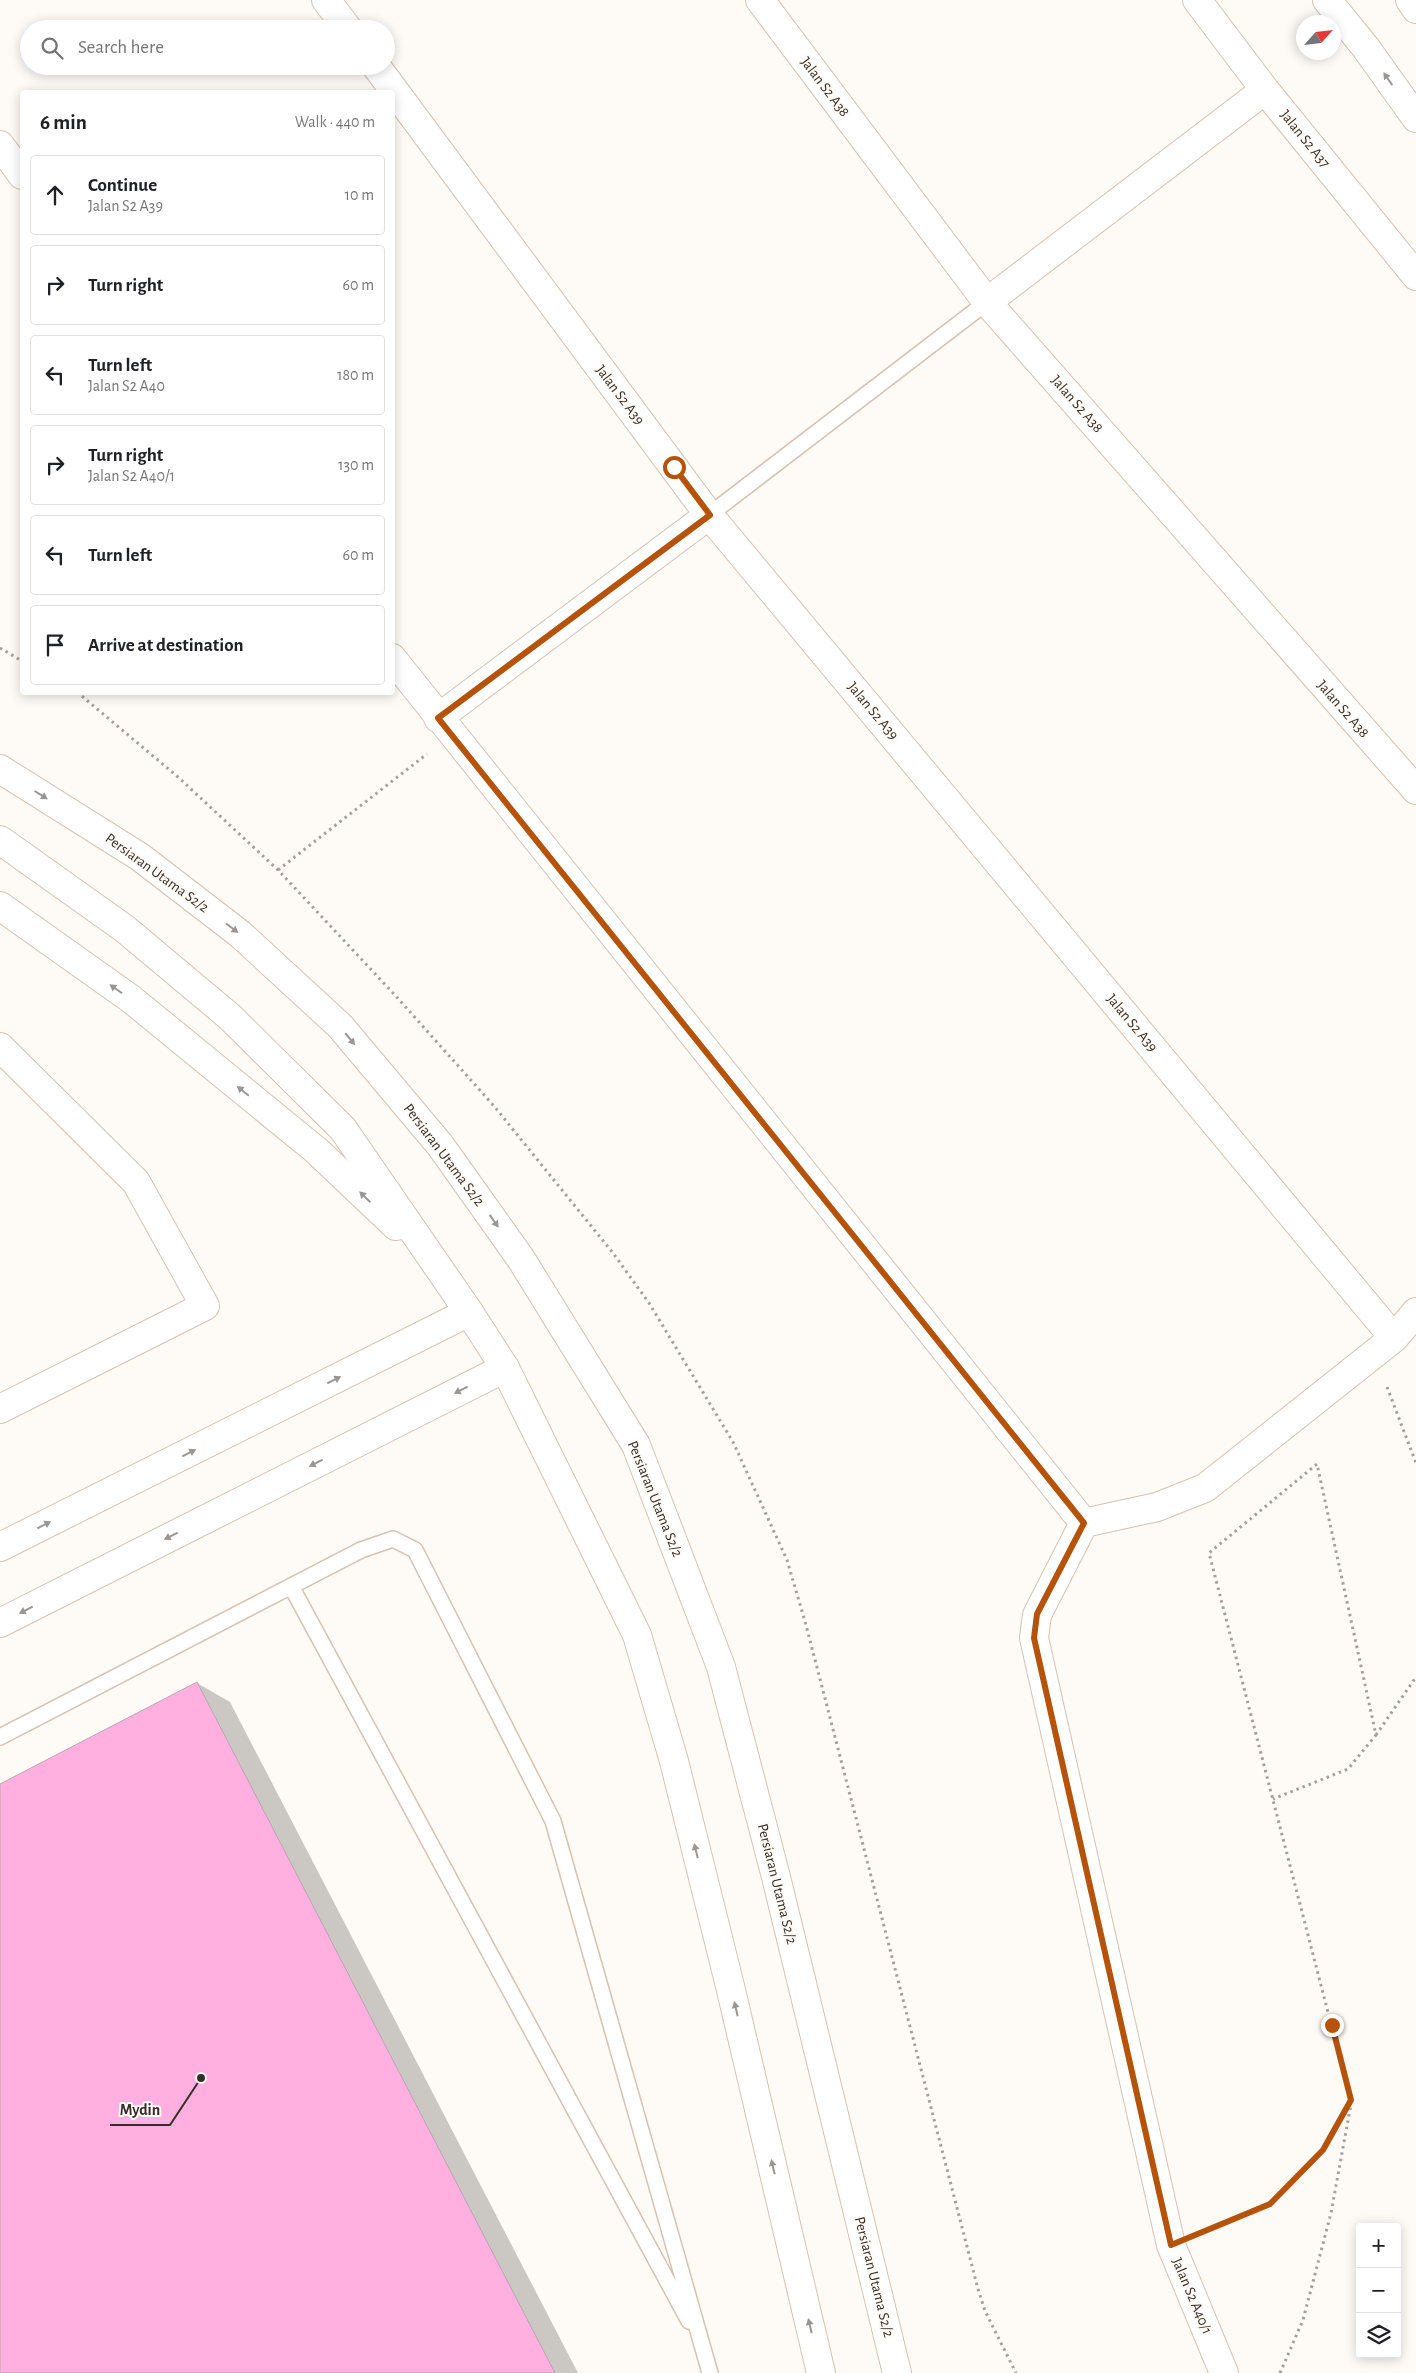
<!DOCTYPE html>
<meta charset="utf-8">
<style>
body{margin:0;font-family:"Alegreya Sans",sans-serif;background:#f6f6f6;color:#202124}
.controls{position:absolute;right:15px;bottom:15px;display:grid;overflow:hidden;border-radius:5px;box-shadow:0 2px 12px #0003}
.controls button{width:45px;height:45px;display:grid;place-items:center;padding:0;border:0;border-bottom:1px solid #e0e0e0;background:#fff;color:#202124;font:25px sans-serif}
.compass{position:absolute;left:1296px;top:15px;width:45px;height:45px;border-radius:50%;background:#fff;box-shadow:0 2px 12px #0003;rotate:63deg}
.stop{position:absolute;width:15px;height:15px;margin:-11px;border:4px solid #b45309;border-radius:50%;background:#fff}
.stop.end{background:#b45309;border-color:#fff;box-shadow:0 1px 5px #0008}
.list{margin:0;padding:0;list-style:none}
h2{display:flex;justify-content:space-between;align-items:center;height:65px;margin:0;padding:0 20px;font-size:21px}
h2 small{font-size:16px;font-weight:400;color:#757577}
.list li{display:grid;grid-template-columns:32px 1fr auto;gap:15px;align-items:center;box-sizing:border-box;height:80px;margin:0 10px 10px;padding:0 10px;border:1px solid #e0e0e0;border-radius:5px}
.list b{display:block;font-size:19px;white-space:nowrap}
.list p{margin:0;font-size:16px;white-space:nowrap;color:#757577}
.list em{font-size:16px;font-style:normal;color:#757577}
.icon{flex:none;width:28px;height:28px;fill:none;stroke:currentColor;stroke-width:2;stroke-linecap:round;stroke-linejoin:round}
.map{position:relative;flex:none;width:1416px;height:2373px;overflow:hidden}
.search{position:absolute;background:#fff;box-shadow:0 2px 12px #0003;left:20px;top:20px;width:375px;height:55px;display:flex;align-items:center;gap:12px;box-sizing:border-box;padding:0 18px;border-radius:28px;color:#757577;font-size:19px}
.panel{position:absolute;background:#fff;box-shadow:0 2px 12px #0003;left:20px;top:90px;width:375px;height:605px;border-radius:5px}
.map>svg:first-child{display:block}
.shadow{fill:#0003}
.building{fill:#ffb0e0;stroke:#bba3b1}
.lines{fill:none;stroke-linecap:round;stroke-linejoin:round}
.lane-casing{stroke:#d6c2b1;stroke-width:18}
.street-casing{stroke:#d6c2b1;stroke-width:30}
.secondary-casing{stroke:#d6c2b1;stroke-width:30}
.primary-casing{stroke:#d6c2b1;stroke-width:30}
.path{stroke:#a6a09b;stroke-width:3;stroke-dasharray:2.5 4;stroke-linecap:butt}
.lane{stroke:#fff;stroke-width:15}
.street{stroke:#fff;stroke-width:28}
.secondary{stroke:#fff;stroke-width:28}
.primary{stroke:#fff;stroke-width:28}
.oneway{fill:#9a9694}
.route{stroke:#b45309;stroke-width:6}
.labels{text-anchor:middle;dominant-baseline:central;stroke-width:4;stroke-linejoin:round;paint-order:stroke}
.street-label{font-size:15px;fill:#362e28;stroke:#fefaf6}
.leader{fill:none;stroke:#362e28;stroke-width:2}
.callout-dot{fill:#362e28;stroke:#fefaf6;stroke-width:2}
.callout-label{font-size:16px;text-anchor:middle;font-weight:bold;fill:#362e28;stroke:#fefaf6;stroke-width:4;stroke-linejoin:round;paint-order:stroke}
</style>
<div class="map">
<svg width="1416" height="2373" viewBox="0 0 1416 2373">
<rect width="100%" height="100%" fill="#fefaf6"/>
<path class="shadow" d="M197,1683L230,1702L578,2373H0V1785Z"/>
<path class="building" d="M197,1682L555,2373H0V1784Z"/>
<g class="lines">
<g class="lane-casing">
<path id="lane" d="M709,515L987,302
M291,1586L689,2321
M0,1737L361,1550L393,1539L415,1550L553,1821L710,2373"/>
</g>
<g class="street-casing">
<path id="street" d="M326,0L348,29
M760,0L987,302L1416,790
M1197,0L1265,90L1416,276
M376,66L709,515L1394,1338
M0,145L22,175
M987,302L1265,90
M392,658L1084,1523
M438,718L709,515
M0,1047L136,1182L205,1306L0,1409
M1084,1523L1037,1615L1034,1638L1171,2245L1224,2373
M1084,1523L1157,1507L1205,1488L1394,1338L1416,1312"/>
</g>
<g class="secondary-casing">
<path id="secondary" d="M1327,0L1366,48L1416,118
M1410,0L1416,9
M0,1547L469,1312
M0,1623L505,1368"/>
</g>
<g class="primary-casing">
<path id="primary" d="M0,769L140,857L240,934L340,1026L440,1145L521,1259L636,1445L721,1667L776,1877L897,2373
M0,840L125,929L230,1017L343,1129L469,1312L505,1368L637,1635L674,1761L730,1986L821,2373
M0,906L131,999L317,1151L396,1226"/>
</g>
<path class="path" d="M0,648L22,661
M77,692L178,777L278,870L394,994L494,1106L613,1253L649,1303L733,1442L787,1560L806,1625L978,2289L985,2311L1016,2373
M278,870L427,754
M1387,1387L1416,1463
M1376,1735L1416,1677
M1201,2232L1270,2204L1323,2150L1351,2101L1209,1553L1317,1464L1376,1735L1348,1769L1273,1799
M1280,2373L1303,2320L1331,2213L1351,2104"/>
<use href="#lane" class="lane"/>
<use href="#street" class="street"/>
<use href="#secondary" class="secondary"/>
<use href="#primary" class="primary"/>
</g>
<defs><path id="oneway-solid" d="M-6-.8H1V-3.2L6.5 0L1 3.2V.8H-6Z" transform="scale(1.25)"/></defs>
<g class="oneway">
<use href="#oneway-solid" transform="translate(1388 79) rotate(-125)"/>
<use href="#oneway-solid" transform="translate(41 795) rotate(32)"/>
<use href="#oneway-solid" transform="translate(232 928) rotate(37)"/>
<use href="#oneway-solid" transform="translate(116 989) rotate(-145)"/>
<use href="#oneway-solid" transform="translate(350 1039) rotate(50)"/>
<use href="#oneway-solid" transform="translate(243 1091) rotate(-141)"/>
<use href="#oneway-solid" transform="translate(365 1197) rotate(-136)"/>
<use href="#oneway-solid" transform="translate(494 1221) rotate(55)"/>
<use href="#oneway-solid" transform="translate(334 1380) rotate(-27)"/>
<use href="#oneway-solid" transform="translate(461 1390) rotate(153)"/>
<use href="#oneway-solid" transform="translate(189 1453) rotate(-27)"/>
<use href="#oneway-solid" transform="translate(316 1463) rotate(153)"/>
<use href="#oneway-solid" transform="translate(44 1525) rotate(-27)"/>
<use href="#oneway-solid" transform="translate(171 1536) rotate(153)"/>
<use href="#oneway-solid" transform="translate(26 1610) rotate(153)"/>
<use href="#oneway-solid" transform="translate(696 1851) rotate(-104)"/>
<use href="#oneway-solid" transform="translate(736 2009) rotate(-103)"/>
<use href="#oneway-solid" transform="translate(773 2167) rotate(-103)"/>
<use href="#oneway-solid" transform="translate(810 2326) rotate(-103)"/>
</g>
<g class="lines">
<path class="route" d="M674,467L710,515L438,718L1084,1523L1037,1614L1034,1638L1171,2245L1270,2204L1323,2150L1351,2100L1332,2025"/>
</g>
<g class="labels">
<g class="street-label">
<text transform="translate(825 87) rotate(53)">Jalan S2 A38</text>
<text transform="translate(1305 139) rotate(51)">Jalan S2 A37</text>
<text transform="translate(620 395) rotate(53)">Jalan S2 A39</text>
<text transform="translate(1077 404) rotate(49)">Jalan S2 A38</text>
<text transform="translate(1343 709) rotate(49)">Jalan S2 A38</text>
<text transform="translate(873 711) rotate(50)">Jalan S2 A39</text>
<text transform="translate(157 873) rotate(36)">Persiaran Utama S2/2</text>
<text transform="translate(1132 1023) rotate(50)">Jalan S2 A39</text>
<text transform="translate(444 1155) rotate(53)">Persiaran Utama S2/2</text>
<text transform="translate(655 1499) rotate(68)">Persiaran Utama S2/2</text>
<text transform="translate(777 1884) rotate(76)">Persiaran Utama S2/2</text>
<text transform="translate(874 2277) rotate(76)">Persiaran Utama S2/2</text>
<text transform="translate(1192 2296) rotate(67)">Jalan S2 A40/1</text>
</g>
</g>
<path class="leader" d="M201 2078L170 2125H110"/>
<circle class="callout-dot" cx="201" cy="2078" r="5"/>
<g class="callout-label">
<text x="140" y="2115">Mydin</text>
</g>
</svg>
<div class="controls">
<button>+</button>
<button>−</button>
<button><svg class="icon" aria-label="layers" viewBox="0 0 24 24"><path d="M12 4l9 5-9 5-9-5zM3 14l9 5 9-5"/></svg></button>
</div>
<svg class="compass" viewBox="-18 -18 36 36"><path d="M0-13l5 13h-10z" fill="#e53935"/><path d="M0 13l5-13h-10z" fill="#757577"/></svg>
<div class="stop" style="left:674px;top:467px"></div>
<div class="stop end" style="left:1332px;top:2025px"></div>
<div class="search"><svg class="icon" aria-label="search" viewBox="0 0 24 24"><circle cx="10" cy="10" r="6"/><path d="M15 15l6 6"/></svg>Search here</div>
<section class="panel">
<h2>6 min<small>Walk · 440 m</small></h2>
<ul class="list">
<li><svg class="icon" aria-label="ahead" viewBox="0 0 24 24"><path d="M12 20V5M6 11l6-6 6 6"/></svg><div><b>Continue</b><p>Jalan S2 A39</p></div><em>10 m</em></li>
<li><svg class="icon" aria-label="right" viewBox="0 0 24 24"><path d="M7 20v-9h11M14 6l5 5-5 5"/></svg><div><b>Turn right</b></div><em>60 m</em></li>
<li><svg class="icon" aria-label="left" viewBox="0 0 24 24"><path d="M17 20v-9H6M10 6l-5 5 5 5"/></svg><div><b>Turn left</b><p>Jalan S2 A40</p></div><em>180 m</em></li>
<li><svg class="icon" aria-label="right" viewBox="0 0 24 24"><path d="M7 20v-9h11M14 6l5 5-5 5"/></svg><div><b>Turn right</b><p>Jalan S2 A40/1</p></div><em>130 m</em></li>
<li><svg class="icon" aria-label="left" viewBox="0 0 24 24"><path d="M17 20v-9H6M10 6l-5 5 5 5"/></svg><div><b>Turn left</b></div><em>60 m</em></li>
<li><svg class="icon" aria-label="arrive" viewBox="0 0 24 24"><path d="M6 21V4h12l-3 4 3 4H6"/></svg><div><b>Arrive at destination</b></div></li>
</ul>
</section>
</div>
